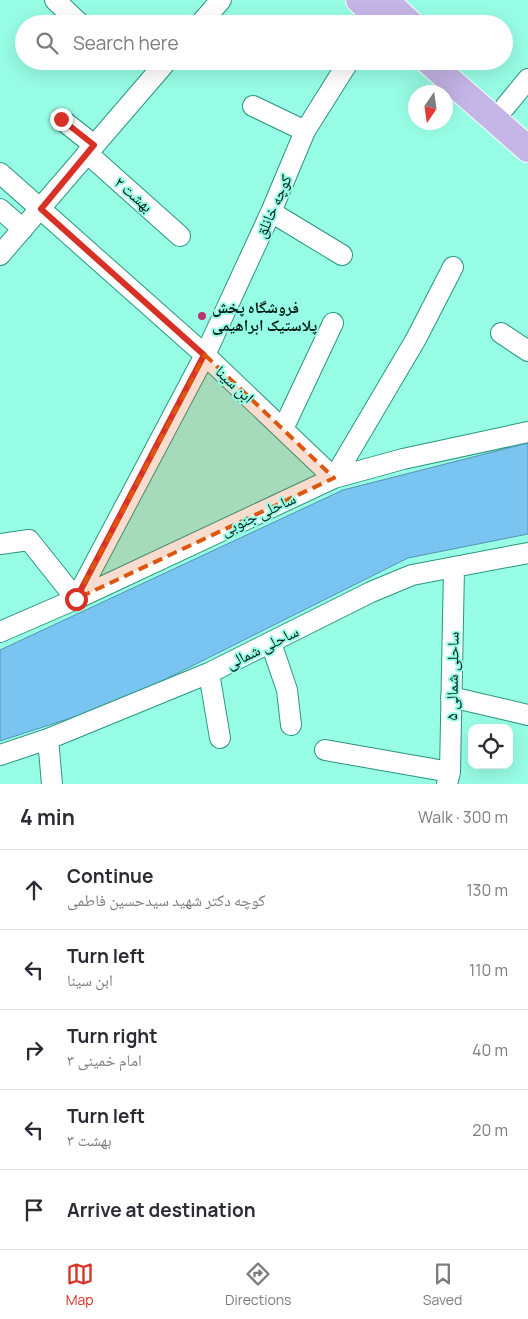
<!DOCTYPE html>
<meta charset="utf-8">
<style>
body{margin:0;font-family:Manrope,"Noto Naskh Arabic",sans-serif;background:#f7f7f7;color:#2b2b33}
.controls{position:absolute;right:15px;bottom:15px;display:grid;overflow:hidden;border-radius:10px;box-shadow:0 5px 20px #0002}
.controls button{width:45px;height:45px;display:grid;place-items:center;padding:0;border:0;border-bottom:1px solid #e1e1e2;background:#fff;color:#2b2b33;font:25px sans-serif}
.compass{position:absolute;left:408px;top:85px;width:45px;height:45px;border-radius:50%;background:#fff;box-shadow:0 5px 20px #0002;rotate:193deg}
.stop{position:absolute;width:15px;height:15px;margin:-11px;border:4px solid #d93025;border-radius:50%;background:#fff}
.stop.end{background:#d93025;border-color:#fff;box-shadow:0 1px 5px #0008}
.list{margin:0;padding:0;list-style:none}
h2{display:flex;justify-content:space-between;align-items:center;height:65px;margin:0;padding:0 20px;font-size:21px}
h2 small{font-size:16px;font-weight:400;color:#7c7c81}
.list li{display:grid;grid-template-columns:32px 1fr auto;gap:15px;align-items:center;box-sizing:border-box;height:80px;padding:0 20px;border-top:1px solid #e1e1e2}
.list b{display:block;font-size:19px;white-space:nowrap}
.list p{margin:0;font-size:16px;white-space:nowrap;color:#7c7c81}
.list em{font-size:16px;font-style:normal;color:#7c7c81}
.icon{flex:none;width:28px;height:28px;fill:none;stroke:currentColor;stroke-width:2;stroke-linecap:round;stroke-linejoin:round}
.map{position:relative;flex:none;width:528px;height:784px;overflow:hidden}
.search{position:absolute;background:#fff;box-shadow:0 5px 20px #0002;left:15px;right:15px;top:15px;height:55px;display:flex;align-items:center;gap:12px;box-sizing:border-box;padding:0 18px;border-radius:28px;color:#7c7c81;font-size:19px}
.sheet{height:465px;background:#fff}
nav{display:flex;justify-content:space-around;align-items:center;box-sizing:border-box;height:70px;border-top:1px solid #e1e1e2;background:#fff;font-size:14px;color:#7c7c81}
nav a{display:grid;justify-items:center;gap:2px}
nav .on{color:#d93025}
.map>svg:first-child{display:block}
.water{fill:#7ac4f2;stroke:#5592b0}
.lines{fill:none;stroke-linecap:round;stroke-linejoin:round}
.minor-casing{stroke:#289681;stroke-width:22}
.major-casing{stroke:#fff;stroke-width:28}
.minor{stroke:#fff;stroke-width:20}
.major{stroke:#c5b6e7;stroke-width:26}
.route{stroke:#d93025;stroke-width:6}
.marked{fill:#dc560d;fill-opacity:0.2;stroke:#dc560d;stroke-width:4;stroke-dasharray:10 6;stroke-linejoin:round}
.poi-dot{fill:#bc3472;stroke:#98fde5;stroke-width:2}
.labels{text-anchor:middle;dominant-baseline:central;stroke-width:4;stroke-linejoin:round;paint-order:stroke}
.street-label{font-size:16px;fill:#001d17;stroke:#98fde5}
.poi-label{font-size:16px;font-weight:bold;fill:#001d17;stroke:#98fde5;text-anchor:start}
</style>
<div class="map">
<svg width="528" height="784" viewBox="0 0 528 784">
<rect width="100%" height="100%" fill="#98fde5"/>
<path class="water" d="M528,443V534L408,558L120,702L0,741V650L343,490Z"/>
<g class="lines">
<g class="minor-casing">
<path id="minor" d="M55,0L80,24
M200,24L221,0
M253,106L305,131
M505,107L528,79
M61,119L94,145
M87,153L180,236
M0,173L205,355L334,478L416,339L453,267
M0,209L23,229
M271,212L342,255
M0,255L167,61
M501,333L528,351
M283,429L333,323
M0,544L29,540L76,599L205,355L271,212L305,131L349,61
M0,632L76,599L334,478L403,459L528,432
M271,643L287,690L291,725
M209,673L220,738
M451,697L528,715
M48,739L52,784
M325,750L450,772
M0,755L48,739L209,673L371,592L412,575L528,553
M447,784L450,772L454,568"/>
</g>
<g class="major-casing">
<path id="major" d="M359,0L386,24
M385,0L411,24
M428,61L528,149"/>
</g>
<use href="#minor" class="minor"/>
<use href="#major" class="major"/>
</g>
<g class="lines">
<path class="route" d="M61,119L94,145L41,209L204,355L76,599"/>
</g>
<path class="marked" d="M205,355L334,478L76,599Z"/>
<circle class="poi-dot" cx="202" cy="316" r="5"/>
<g class="labels">
<g class="street-label">
<text transform="translate(134 194) rotate(41)">بهشت ۲</text>
<text transform="translate(273 206) rotate(-66)">کوچه خانلق</text>
<text transform="translate(235 384) rotate(43)">ابن سینا</text>
<text transform="translate(258 514) rotate(-25)">ساحلی جنوبی</text>
<text transform="translate(262 647) rotate(-26)">ساحلی شمالی</text>
<text transform="translate(452 676) rotate(-89)">ساحلی شمالی ۵</text>
</g>
<g class="poi-label">
<text x="212" y="307">فروشگاه پخش<tspan x="212" dy="18">پلاستیک ابراهیمی</tspan></text>
</g>
</g>
</svg>
<div class="controls">
<button><svg class="icon" aria-label="locate" viewBox="0 0 24 24"><circle cx="12" cy="12" r="6"/><path d="M12 2v4M12 18v4M2 12h4M18 12h4"/></svg></button>
</div>
<svg class="compass" viewBox="-18 -18 36 36"><path d="M0-13l5 13h-10z" fill="#e53935"/><path d="M0 13l5-13h-10z" fill="#7c7c81"/></svg>
<div class="stop" style="left:76px;top:599px"></div>
<div class="stop end" style="left:61px;top:119px"></div>
<div class="search"><svg class="icon" aria-label="search" viewBox="0 0 24 24"><circle cx="10" cy="10" r="6"/><path d="M15 15l6 6"/></svg>Search here</div>
</div>
<section class="sheet">
<h2>4 min<small>Walk · 300 m</small></h2>
<ul class="list">
<li><svg class="icon" aria-label="ahead" viewBox="0 0 24 24"><path d="M12 20V5M6 11l6-6 6 6"/></svg><div><b>Continue</b><p>کوچه دکتر شهید سیدحسین فاطمی</p></div><em>130 m</em></li>
<li><svg class="icon" aria-label="left" viewBox="0 0 24 24"><path d="M17 20v-9H6M10 6l-5 5 5 5"/></svg><div><b>Turn left</b><p>ابن سینا</p></div><em>110 m</em></li>
<li><svg class="icon" aria-label="right" viewBox="0 0 24 24"><path d="M7 20v-9h11M14 6l5 5-5 5"/></svg><div><b>Turn right</b><p>امام خمینی ۳</p></div><em>40 m</em></li>
<li><svg class="icon" aria-label="left" viewBox="0 0 24 24"><path d="M17 20v-9H6M10 6l-5 5 5 5"/></svg><div><b>Turn left</b><p>بهشت ۳</p></div><em>20 m</em></li>
<li><svg class="icon" aria-label="arrive" viewBox="0 0 24 24"><path d="M6 21V4h12l-3 4 3 4H6"/></svg><div><b>Arrive at destination</b></div></li>
</ul>
</section>
<nav>
<a class="on"><svg class="icon" aria-label="map" viewBox="0 0 24 24"><path d="M3 6l6-2 6 2 6-2v14l-6 2-6-2-6 2zM9 4v14M15 6v14"/></svg>Map</a>
<a><svg class="icon" aria-label="directions" viewBox="0 0 24 24"><path d="M12 3l9 9-9 9-9-9zM9 14v-3h6M13 9l2 2-2 2"/></svg>Directions</a>
<a><svg class="icon" aria-label="saved" viewBox="0 0 24 24"><path d="M7 4h10v16l-5-4-5 4z"/></svg>Saved</a>
</nav>
